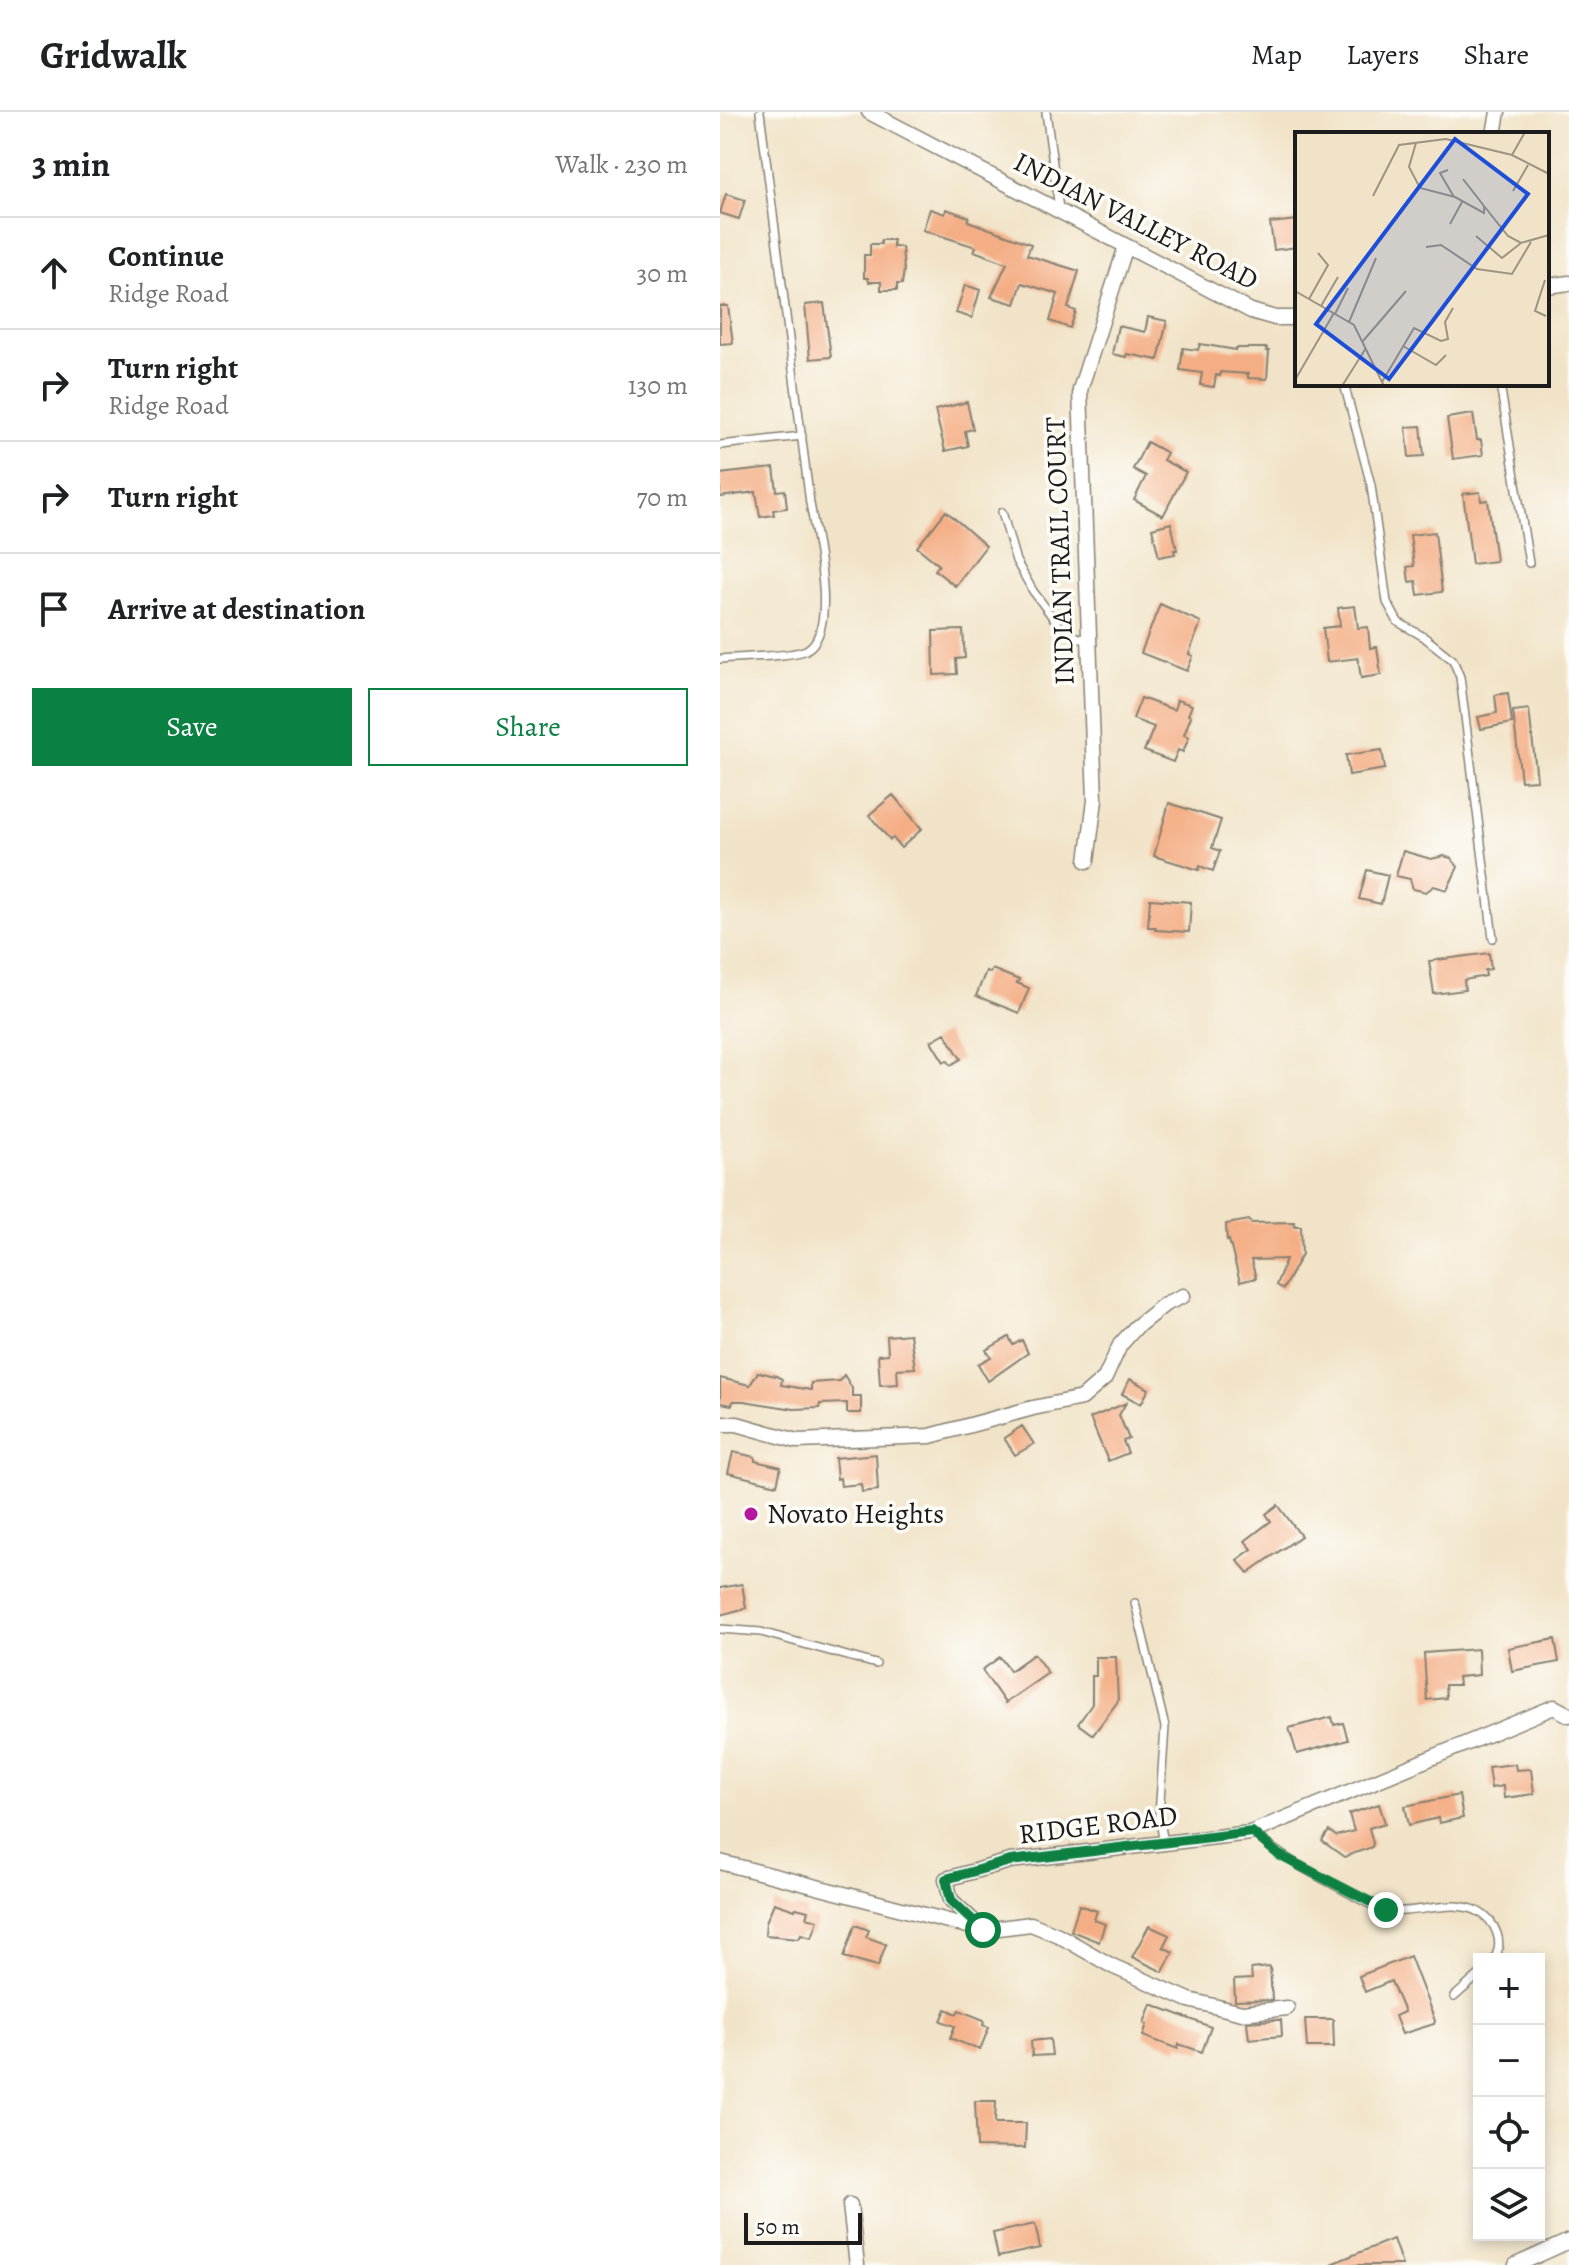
<!DOCTYPE html>
<meta charset="utf-8">
<style>
body{margin:0;font-family:Alegreya,serif;background:#f2f2f2;color:#202124}
.controls{position:absolute;right:24px;bottom:24px;display:grid;overflow:hidden;border-radius:0px;box-shadow:0 4px 12px #0003}
.controls button{width:72px;height:72px;display:grid;place-items:center;padding:0;border:0;border-bottom:2px solid #e0e0e0;background:#fff;color:#202124;font:40px sans-serif}
.scale{position:absolute;left:24px;bottom:20px;width:118px;box-sizing:border-box;padding-left:8px;border:4px solid #1c1c1c;border-top:0;font-size:22px;line-height:28px;white-space:nowrap;color:#1c1c1c;-webkit-text-stroke:6px #fdfcf7;paint-order:stroke}
.stop{position:absolute;width:24px;height:24px;margin:-18px;border:6px solid #0b8043;border-radius:50%;background:#fff}
.stop.end{background:#0b8043;border-color:#fff;box-shadow:0 2px 8px #0008}
.list{margin:0;padding:0;list-style:none}
h2{display:flex;justify-content:space-between;align-items:center;height:104px;margin:0;padding:0 32px;font-size:34px}
h2 small{font-size:26px;font-weight:400;color:#757577}
.list li{display:grid;grid-template-columns:52px 1fr auto;gap:24px;align-items:center;box-sizing:border-box;height:112px;padding:0 32px;border-top:2px solid #e0e0e0}
.list b{display:block;font-size:30px;white-space:nowrap}
.list p{margin:0;font-size:26px;white-space:nowrap;color:#757577}
.list em{font-size:26px;font-style:normal;color:#757577}
.actions{display:flex;gap:16px;padding:24px 32px}
.actions a{flex:1;padding:18px 0;border:2px solid #0b8043;border-radius:0px;text-align:center;font-size:28px;color:#0b8043}
.actions .main{background:#0b8043;color:#fff}
.icon{flex:none;width:44px;height:44px;fill:none;stroke:currentColor;stroke-width:2;stroke-linecap:round;stroke-linejoin:round}
.map{position:relative;flex:none;width:849px;height:2153px;overflow:hidden}
header{display:flex;align-items:center;gap:48px;box-sizing:border-box;height:112px;padding:0 40px;background:#fff;border-bottom:2px solid #e0e0e0}
header strong{font-size:38px}
nav{display:flex;gap:44px;margin-inline-start:auto;font-size:28px}
main{display:flex}
aside{flex:1;background:#fff}
.map>svg:first-child{display:block}
.building{fill:#f4ae85}
.lines{fill:none;stroke-linecap:round;stroke-linejoin:round}
.service-casing{stroke:#868072;stroke-width:10}
.minor-casing{stroke:#868072;stroke-width:17}
.service{stroke:#fff;stroke-width:7}
.minor{stroke:#fff;stroke-width:14}
.route{stroke:#0b8043;stroke-width:10}
.poi-dot{fill:#b5179e;stroke:#fdfcf7;stroke-width:3}
.labels{text-anchor:middle;dominant-baseline:central;stroke-width:7;stroke-linejoin:round;paint-order:stroke}
.street-label{font-size:28px;fill:#1c1c1c;stroke:#fdfcf7}
.poi-label{font-size:28px;fill:#1c1c1c;stroke:#fdfcf7;text-anchor:start}
.inset-road{fill:none;stroke:#9c9383;stroke-width:2}
.view{fill:#1d4ed8;fill-opacity:0.15;stroke:#1d4ed8;stroke-width:4}
.inset-edge{fill:none;stroke:#1c1c1c;stroke-width:4}
</style>
<header>
<strong>Gridwalk</strong>
<nav><a>Map</a><a>Layers</a><a>Share</a></nav>
</header>
<main>
<aside>
<h2>3 min<small>Walk · 230 m</small></h2>
<ul class="list">
<li><svg class="icon" aria-label="ahead" viewBox="0 0 24 24"><path d="M12 20V5M6 11l6-6 6 6"/></svg><div><b>Continue</b><p>Ridge Road</p></div><em>30 m</em></li>
<li><svg class="icon" aria-label="right" viewBox="0 0 24 24"><path d="M7 20v-9h11M14 6l5 5-5 5"/></svg><div><b>Turn right</b><p>Ridge Road</p></div><em>130 m</em></li>
<li><svg class="icon" aria-label="right" viewBox="0 0 24 24"><path d="M7 20v-9h11M14 6l5 5-5 5"/></svg><div><b>Turn right</b></div><em>70 m</em></li>
<li><svg class="icon" aria-label="arrive" viewBox="0 0 24 24"><path d="M6 21V4h12l-3 4 3 4H6"/></svg><div><b>Arrive at destination</b></div></li>
</ul>
<div class="actions"><a class="main">Save</a><a>Share</a></div>
</aside>
<div class="map">
<svg width="849" height="2153" viewBox="0 0 849 2153">
<rect width="100%" height="100%" fill="#fdfcf7"/>
<filter id="ink" filterUnits="userSpaceOnUse"><feTurbulence type="fractalNoise" baseFrequency=".0125" numOctaves="2"/><feDisplacementMap in="SourceGraphic" scale="16" xChannelSelector="R" yChannelSelector="G"/><feConvolveMatrix kernelMatrix="1 2 1 2 8 2 1 2 1" color-interpolation-filters="sRGB"/></filter>
<filter id="wash" filterUnits="userSpaceOnUse"><feTurbulence type="fractalNoise" baseFrequency=".006" numOctaves="4" result="noise"/><feDisplacementMap in="SourceGraphic" scale="32" xChannelSelector="R" yChannelSelector="G"/><feGaussianBlur stdDeviation="1.8" result="paint"/><feColorMatrix in="noise" values="0 0 0 0 0 0 0 0 0 0 0 0 0 0 0 0 0 1.4 0 .05"/><feComposite in="paint" operator="in"/></filter>
<g filter="url(#wash)">
<rect width="100%" height="100%" fill="#f1e3c7"/>
<g id="blocks">
<path class="building" d="M6,82L25,88L19,107L0,101Z
M210,97L225,102L226,97L249,105L248,109L311,132L307,143L359,159L348,196L356,199L350,216L330,209L338,182L302,171L295,192L271,185L287,151L254,139L256,135L203,118Z
M577,108V135L554,138L550,111Z
M161,128H173V135H182L184,158L182,172H177V178H161V170H149L148,166H144V143H150V132H161Z
M245,173L260,178L252,206L236,201Z
M104,191L111,245L90,247L85,193Z
M0,194H8L13,231L0,232Z
M428,205L447,209L438,248L407,242L406,245L392,242L398,214L425,220Z
M480,232L516,238V236H547L546,239H549L547,267L528,266V262L500,260V264L496,263L494,275L480,273L482,261L460,258L463,236L478,238Z
M247,290L253,317L245,319L248,334L225,339L215,298Z
M753,302L757,328H761L763,343L733,347L727,306Z
M701,314L704,344L689,345L686,315Z
M427,330L447,341L443,348L466,360L443,404L414,388L426,364L413,357Z
M54,356L57,379L65,378L67,396L53,398L54,403L40,405L36,380L0,385V362Z
M760,380L761,389L768,388L776,449L752,452L743,382Z
M226,399L266,434L235,474L215,458L219,453L197,435Z
M451,411L457,438H454L455,442L439,445L432,416Z
M715,420L722,480L698,483L696,469L689,470L687,455L694,454L690,423Z
M440,492L481,510L469,542L473,544L467,559L421,541Z
M635,494L638,516L648,515L650,536L657,535L661,563L641,566L638,546L607,550L603,516L620,514L618,496Z
M243,518L245,546L236,547L237,562L214,563L213,519Z
M788,581L792,611L761,617L758,605L777,601L775,583Z
M421,586L454,598L457,588L472,593L468,603L471,604L464,623L469,625L463,640L458,638L453,650L424,639L434,615L413,607Z
M809,597L817,668L801,669L793,599Z
M662,638L665,657L629,663L626,643Z
M173,683L202,717L181,736L173,726L170,728L149,703Z
M449,691L501,708L492,736L500,739L493,759L480,754L479,758L434,744Z
M683,739L711,747L724,744L731,746L738,755L727,778L714,774L706,780L693,777L690,767L676,764Z
M647,758L668,763L661,792L639,787Z
M430,787L471,790L469,820L435,818L436,815H428Z
M769,841L771,857L765,858L766,864L744,868L745,878L714,882L709,849Z
M272,857L299,868L297,871L309,876L299,901L256,884L266,859L270,861Z
M225,921L241,947L231,953L227,948L224,950L211,929Z
M529,1108L531,1111L574,1110L575,1114H581L582,1142L563,1177L556,1173L566,1147L531,1148L536,1166L520,1170L509,1128L507,1129L506,1112Z
M190,1222L195,1256L177,1257L178,1272L160,1273L158,1243L168,1242L167,1224Z
M289,1225L293,1233L302,1228L308,1241L268,1269L258,1252L271,1245L266,1238Z
M38,1260L56,1264L62,1267L61,1273L91,1278V1271L119,1269L124,1263L132,1276V1284H141V1301H127V1291L100,1292L99,1296L74,1297L24,1289H13L12,1293L0,1291V1266L30,1273Z
M410,1267L429,1277L421,1292L402,1282Z
M406,1291L399,1303L409,1327L403,1329L408,1341L388,1349L370,1306Z
M302,1314L314,1332L295,1343L284,1326Z
M13,1340L35,1345V1349L61,1355L57,1373L8,1361Z
M156,1342L158,1378L142,1380L141,1372L121,1374L120,1366L117,1367L115,1346Z
M558,1393L581,1424L528,1461L517,1448L532,1437L525,1429L551,1409L546,1402Z
M22,1472L26,1496L0,1503V1476Z
M835,1527L839,1550L792,1559L788,1536Z
M758,1537L759,1563L738,1565L739,1573H725L726,1586L707,1588L704,1541Z
M314,1542L328,1561L285,1591L262,1558L280,1545L290,1559Z
M376,1545H396L398,1589L373,1623L358,1612L372,1592V1564H376Z
M612,1605L614,1613L623,1611L628,1628L577,1642L569,1616Z
M795,1652L796,1658L811,1657L814,1682L784,1686L783,1674L771,1676L768,1655Z
M739,1683L743,1706L719,1711L718,1706L689,1713L685,1694Z
M659,1692L665,1711L649,1716L653,1731L652,1735L624,1745L602,1729L609,1719L616,1724L634,1719L629,1702Z
M54,1791L75,1798L76,1796L88,1799L86,1805L98,1808L92,1825L81,1822L79,1826L45,1823L46,1810Z
M359,1793L377,1799L374,1808L385,1812L379,1830L351,1819Z
M135,1813L149,1818L146,1825L166,1832L158,1854L124,1845Z
M429,1814L449,1823L443,1835L453,1840L443,1860L412,1845Z
M690,1844L715,1909L714,1912L682,1922L675,1904L684,1900L671,1869L645,1880L639,1864Z
M550,1855L552,1888L515,1889L514,1868L532,1867L531,1857Z
M431,1892L491,1915L482,1940L459,1932L458,1937L423,1924L427,1912L424,1911Z
M226,1897L237,1902L239,1898L264,1908L263,1913L269,1915L260,1938L230,1926L235,1914L221,1909Z
M585,1907H613L614,1935H587Z
M553,1908H561L562,1924L529,1927L527,1910Z
M330,1927L332,1943L312,1944L311,1929Z
M255,1989H276L275,2011H306L305,2036L257,2035Z
M315,2112L320,2136L278,2145L273,2121Z
M673,2127L682,2153H611V2152Z"/>
</g>
</g>
<g filter="url(#ink)">
<use href="#blocks" fill-opacity="0" stroke="#868072" stroke-width="2"/>
<g class="lines">
<g class="service-casing">
<path id="service" d="M326,0L339,97
M624,272L651,373L667,490L678,510L704,525L733,548L740,565L773,826
M780,272L809,451
M0,333L82,324
M282,400L296,449L313,479L343,519L369,530
M0,547C18,545 72,545 86,538C120,520 95,422 90,391L40,0
M415,1491L445,1615L439,1704L444,1731
M0,1517L41,1520L156,1552
M532,1720C563,1747 591,1760 627,1780C638,1786 654,1796 666,1798C695,1804 732,1785 759,1800C775,1809 785,1830 774,1847
M734,1885L759,1863"/>
</g>
<g class="minor-casing">
<path id="minor" d="M149,0L531,199L555,206H577
M774,22L778,0
M827,174L849,171
M367,749L375,688L360,278L406,134
M0,1312H17L77,1329L210,1324L313,1296L362,1286L385,1266L400,1233L416,1215L445,1192L463,1184
M0,1750L263,1818L231,1788L226,1767L290,1749L530,1721L834,1595L849,1603
M263,1818L311,1812L338,1823L392,1854L469,1888L522,1901L567,1896
M130,2093L137,2153
M796,2153L849,2129"/>
</g>
<use href="#service" class="service"/>
<use href="#minor" class="minor"/>
</g>
</g>
<g class="lines" filter="url(#ink)">
<path class="route" d="M263,1818L231,1788L226,1767L290,1749L532,1720L559,1743L666,1798"/>
</g>
<circle class="poi-dot" cx="31" cy="1402" r="8"/>
<g class="labels">
<g class="street-label">
<text transform="translate(416 109) rotate(27)">INDIAN VALLEY ROAD</text>
<text transform="translate(340 439) rotate(-92)">INDIAN TRAIL COURT</text>
<text transform="translate(378 1713) rotate(-7)">RIDGE ROAD</text>
</g>
<g class="poi-label">
<text x="47" y="1402">Novato Heights</text>
</g>
</g>
<g transform="translate(575 20)">
<rect width="254" height="254" fill="#f1e3c7"/>
<path class="inset-road" d="M121,11L114,35L125,56L160,65L189,81V74L213,104L226,111L254,103M217,23L230,0M153,38L145,41L159,65M168,47L189,74M218,59L233,33M78,64L104,13L151,7L217,23L254,42M155,92L167,70M181,104L207,126L226,111M131,115L146,113L182,137L217,142L236,110M250,148L240,179L251,184M0,159L59,193L89,254M14,167L33,133L23,121M26,174L43,145M40,182L53,156M54,190L81,126M68,209L111,159M108,214L141,233L151,223M0,248L39,181M87,250L119,196L146,209L153,207L150,190L158,176M47,254L71,216"/>
<path class="view" d="M160,7L233,62L94,247L21,192Z"/>
<rect width="254" height="254" class="inset-edge"/>
</g>
</svg>
<div class="controls">
<button>+</button>
<button>−</button>
<button><svg class="icon" aria-label="locate" viewBox="0 0 24 24"><circle cx="12" cy="12" r="6"/><path d="M12 2v4M12 18v4M2 12h4M18 12h4"/></svg></button>
<button><svg class="icon" aria-label="layers" viewBox="0 0 24 24"><path d="M12 4l9 5-9 5-9-5zM3 14l9 5 9-5"/></svg></button>
</div>
<div class="scale">50 m</div>
<div class="stop" style="left:263px;top:1818px"></div>
<div class="stop end" style="left:666px;top:1798px"></div>
</div>
</main>
